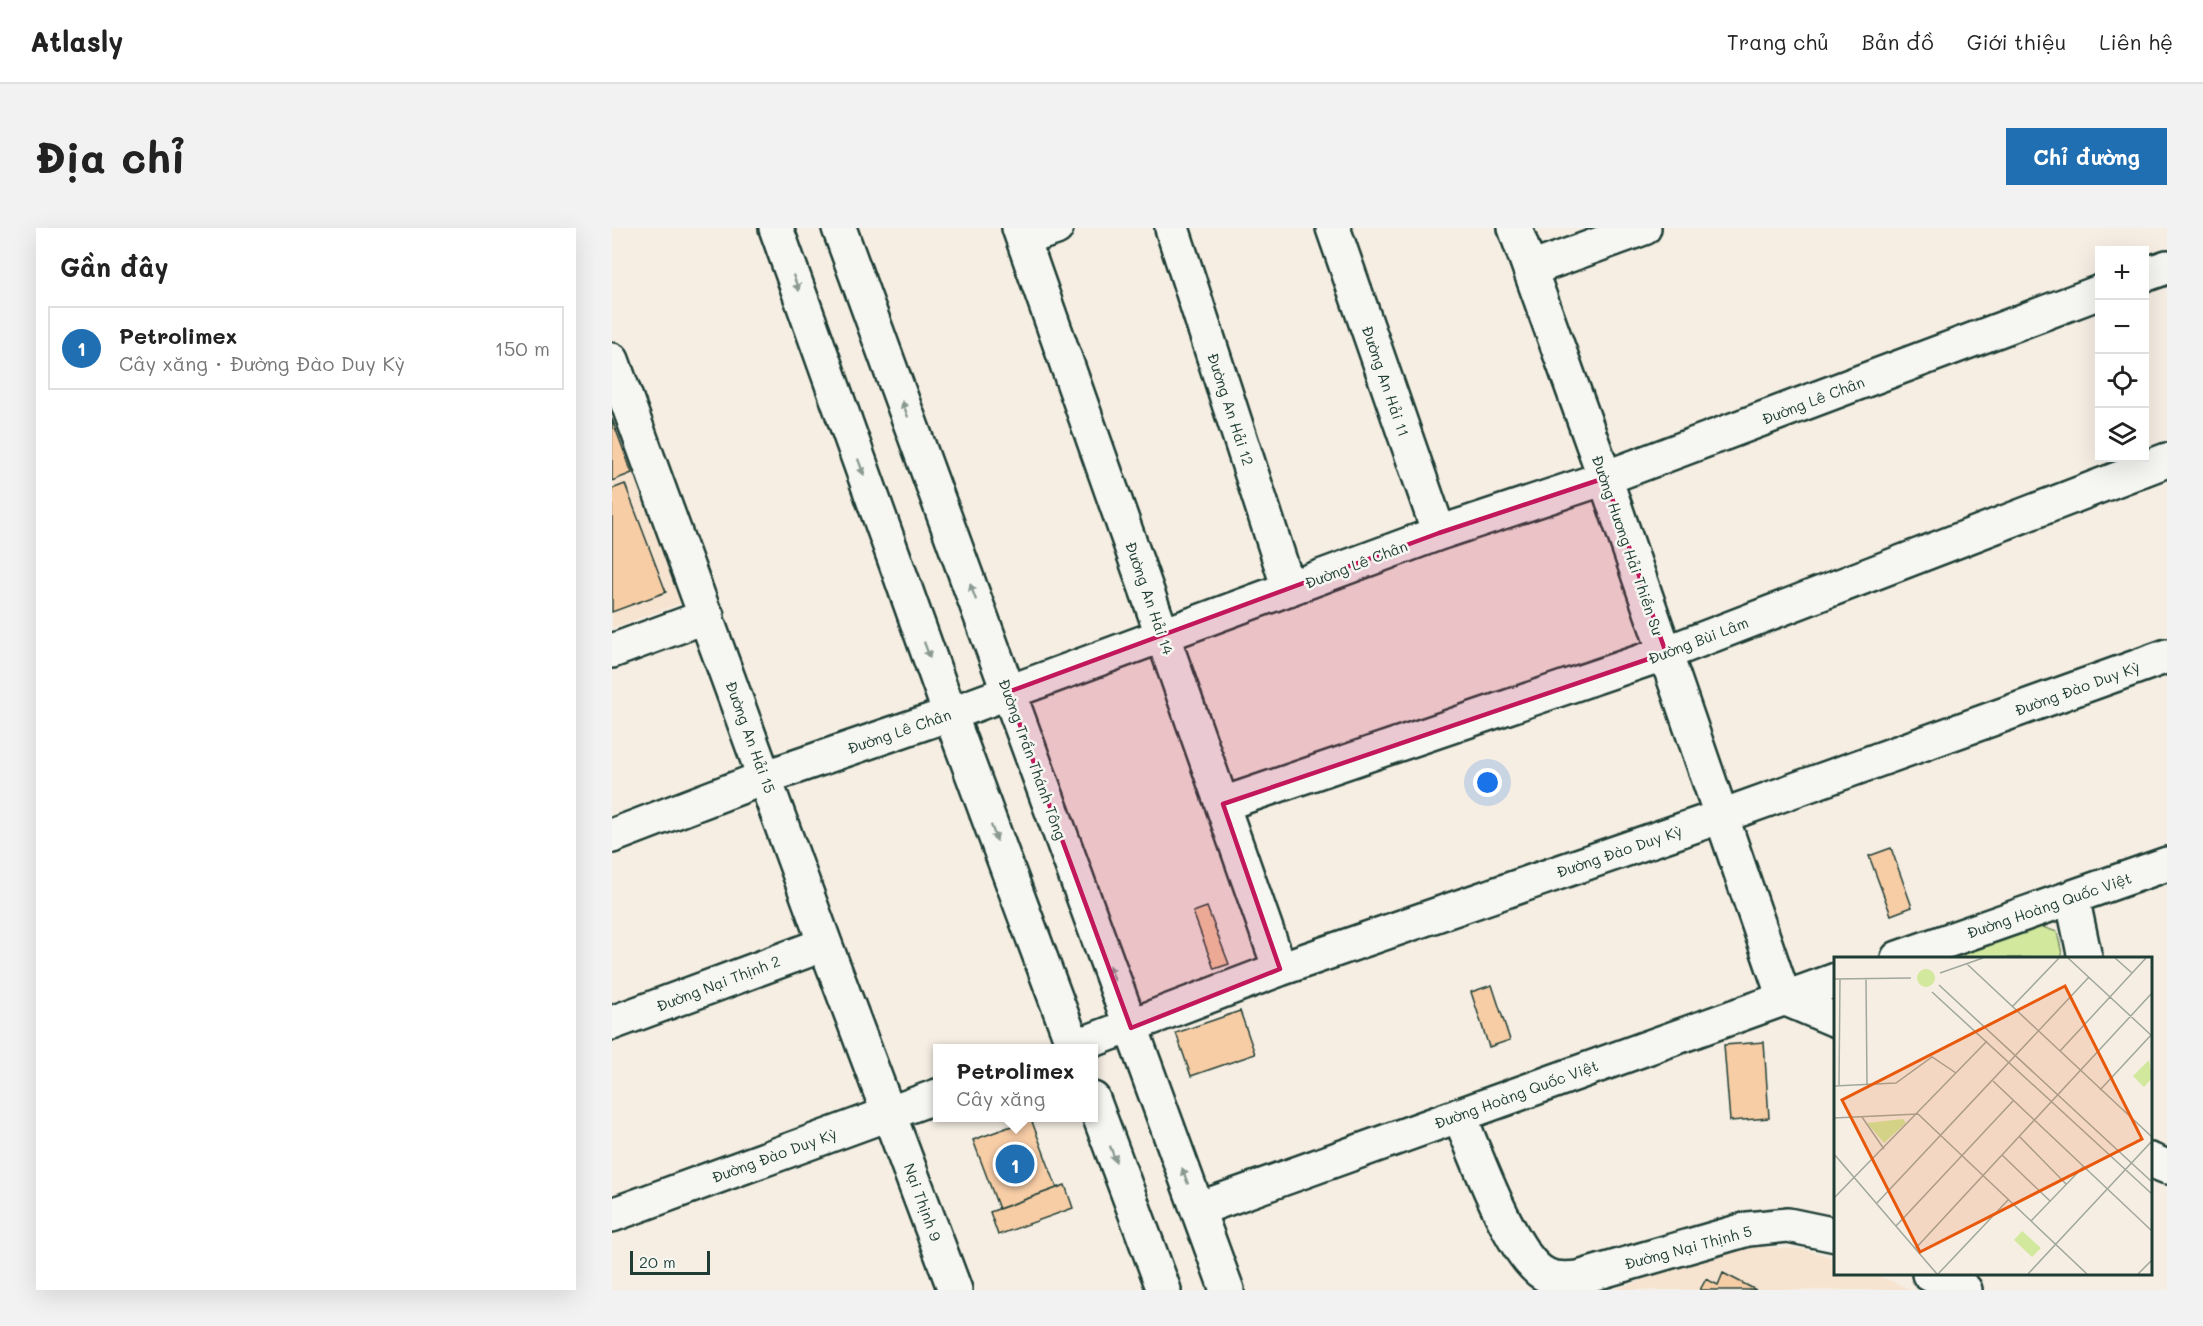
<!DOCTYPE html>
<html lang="vi">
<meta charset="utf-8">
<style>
body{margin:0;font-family:Mali,sans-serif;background:#f2f2f2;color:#222}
.controls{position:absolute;right:18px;top:18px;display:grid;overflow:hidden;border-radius:0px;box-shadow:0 6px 24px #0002}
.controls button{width:54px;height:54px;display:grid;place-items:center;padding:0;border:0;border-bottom:2px solid #e0e0e0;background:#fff;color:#222;font:30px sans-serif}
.scale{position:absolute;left:18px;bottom:15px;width:80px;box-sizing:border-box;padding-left:6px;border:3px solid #1f3d34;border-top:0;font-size:16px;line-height:21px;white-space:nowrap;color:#1f3d34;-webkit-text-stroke:4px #f6f6f2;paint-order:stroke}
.you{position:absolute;left:876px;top:555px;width:21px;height:21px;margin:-15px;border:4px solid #fff;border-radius:50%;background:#1a73e8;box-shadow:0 0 0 9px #1a73e833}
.badge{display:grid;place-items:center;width:39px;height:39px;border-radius:50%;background:#1f6fb2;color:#fff;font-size:20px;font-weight:700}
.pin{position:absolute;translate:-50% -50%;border:3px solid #fff;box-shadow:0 2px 6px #0006}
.popup{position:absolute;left:321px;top:816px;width:165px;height:78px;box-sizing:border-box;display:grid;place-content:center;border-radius:0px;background:#fff;filter:drop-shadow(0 2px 4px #0005);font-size:20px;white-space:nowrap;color:#767676}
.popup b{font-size:22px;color:#222}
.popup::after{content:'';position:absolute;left:50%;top:100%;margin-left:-12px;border:12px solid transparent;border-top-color:#fff}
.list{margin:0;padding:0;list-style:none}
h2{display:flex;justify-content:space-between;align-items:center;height:78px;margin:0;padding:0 24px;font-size:26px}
h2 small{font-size:20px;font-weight:400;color:#767676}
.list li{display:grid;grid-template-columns:39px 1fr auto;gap:18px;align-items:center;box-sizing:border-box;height:84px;margin:0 12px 12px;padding:0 12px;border:2px solid #e0e0e0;border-radius:0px}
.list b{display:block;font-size:22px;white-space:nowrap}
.list p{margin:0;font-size:20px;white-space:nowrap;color:#767676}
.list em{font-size:20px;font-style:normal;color:#767676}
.icon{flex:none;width:33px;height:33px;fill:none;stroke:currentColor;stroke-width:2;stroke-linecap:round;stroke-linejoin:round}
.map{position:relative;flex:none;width:1555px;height:1062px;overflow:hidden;border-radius:0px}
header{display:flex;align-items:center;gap:36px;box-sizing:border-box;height:84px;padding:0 30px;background:#fff;border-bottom:2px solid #e0e0e0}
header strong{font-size:28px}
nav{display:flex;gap:33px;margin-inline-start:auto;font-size:21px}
.intro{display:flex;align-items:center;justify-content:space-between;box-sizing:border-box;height:144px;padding:0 36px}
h1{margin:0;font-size:42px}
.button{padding:15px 27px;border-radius:0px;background:#1f6fb2;color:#fff;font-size:21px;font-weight:700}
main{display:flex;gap:36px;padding:0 36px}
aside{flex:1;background:#fff;border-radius:0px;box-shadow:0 6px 24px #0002}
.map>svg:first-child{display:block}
.built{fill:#f6e4d1}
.green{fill:#d1e89d;stroke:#789268;stroke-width:1.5}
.building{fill:#f7cda6;stroke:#1f3d34;stroke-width:1.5}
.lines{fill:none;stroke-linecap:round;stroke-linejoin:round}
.minor-casing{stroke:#1f3d34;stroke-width:38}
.major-casing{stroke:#1f3d34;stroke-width:38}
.minor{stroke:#f6f6f2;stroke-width:33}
.major{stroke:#f6f6f2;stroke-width:33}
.oneway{fill:#8a9a93}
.marked{fill:#c2185b;fill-opacity:0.2;stroke:#c2185b;stroke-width:4.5;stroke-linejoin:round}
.labels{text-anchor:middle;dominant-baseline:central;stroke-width:5;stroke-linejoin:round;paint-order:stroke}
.street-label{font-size:15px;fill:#1f3d34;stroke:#f6f6f2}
.inset-road{fill:none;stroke:#a0a79d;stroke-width:1.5}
.view{fill:#e8590c;fill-opacity:0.15;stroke:#e8590c;stroke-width:3}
.inset-edge{fill:none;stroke:#1f3d34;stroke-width:3}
</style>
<header>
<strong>Atlasly</strong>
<nav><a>Trang chủ</a><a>Bản đồ</a><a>Giới thiệu</a><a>Liên hệ</a></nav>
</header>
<div class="intro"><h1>Địa chỉ</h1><a class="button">Chỉ đường</a></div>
<main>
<aside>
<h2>Gần đây<small></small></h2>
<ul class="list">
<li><span class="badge">1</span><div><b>Petrolimex</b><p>Cây xăng · Đường Đào Duy Kỳ</p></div><em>150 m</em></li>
</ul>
</aside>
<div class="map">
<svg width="1555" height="1062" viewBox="0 0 1555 1062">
<rect width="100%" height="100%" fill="#f6eee3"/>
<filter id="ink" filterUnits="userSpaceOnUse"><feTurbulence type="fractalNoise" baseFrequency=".0167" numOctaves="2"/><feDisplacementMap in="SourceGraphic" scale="12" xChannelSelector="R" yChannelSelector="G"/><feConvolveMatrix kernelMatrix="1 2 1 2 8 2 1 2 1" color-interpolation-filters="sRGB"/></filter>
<g filter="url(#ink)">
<path class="built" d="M0,167L78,372L0,400Z
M1147,1019L1191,1021L1223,1030L1224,1046H1263L1300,1062H1002L1107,1023Z"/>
<path class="green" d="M1425,697L1445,704L1451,730H1325Z"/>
<path class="building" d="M0,191L20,245L0,253Z
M13,256L54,364L0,384V261Z
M1279,620L1300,679L1279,687L1257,628Z
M595,679L617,736L602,741L581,684Z
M880,757L898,812L877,819L859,764Z
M628,783L643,826L579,848L564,805Z
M1152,814L1157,890L1118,893L1112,817Z
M419,891L445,960L387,981L361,912Z
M453,957L461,980L386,1007L378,984Z
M1111,1045L1144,1062H1088L1094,1051L1106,1057Z"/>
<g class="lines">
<g class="minor-casing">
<path id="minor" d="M407,0L668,741
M560,0L677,361
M721,0L827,305
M903,0L993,250L1172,770
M411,11L444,0
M919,41L1032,0
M1532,47L1555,39
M0,132L213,716L343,1062
M0,423L95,388
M611,576L1054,425L1555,232
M0,608L154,549L338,486L827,305L993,250L1488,64
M1460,669L1473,730
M1286,730L1555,636
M1172,770L1224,792
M0,795L213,716
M460,820L668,741L1110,588L1555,428
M847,887C863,923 900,1031 934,1047C944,1052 956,1051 966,1050L1136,1001L1176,997L1224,1007
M1538,932L1555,939
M586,981L1224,752
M0,987L325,868
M1317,1046L1353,1062"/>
</g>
<g class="major-casing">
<path id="major" d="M164,0L338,486L462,820
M227,0L615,1062
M481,871L552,1062"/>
</g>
<use href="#minor" class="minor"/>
<use href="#major" class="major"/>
</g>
<defs><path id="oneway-solid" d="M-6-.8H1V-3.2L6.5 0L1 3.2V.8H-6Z" transform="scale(1.5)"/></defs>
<g class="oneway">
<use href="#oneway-solid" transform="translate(184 55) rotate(70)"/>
<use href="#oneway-solid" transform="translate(293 181) rotate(-110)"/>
<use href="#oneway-solid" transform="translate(249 239) rotate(70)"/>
<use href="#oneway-solid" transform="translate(361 364) rotate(-110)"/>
<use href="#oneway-solid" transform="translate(315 422) rotate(70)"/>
<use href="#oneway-solid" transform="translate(382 605) rotate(70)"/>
<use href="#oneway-solid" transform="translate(500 745) rotate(-110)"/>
<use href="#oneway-solid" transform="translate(501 926) rotate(70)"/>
<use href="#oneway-solid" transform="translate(573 948) rotate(-110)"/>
</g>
</g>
<path class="marked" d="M993,250L1054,425L611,576L668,741L519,800L396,464L827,305Z"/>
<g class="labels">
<g class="street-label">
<text transform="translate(774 153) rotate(71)">Đường An Hải 11</text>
<text transform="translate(1201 172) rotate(-21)">Đường Lê Chân</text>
<text transform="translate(619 181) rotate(72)">Đường An Hải 12</text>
<text transform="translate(1016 317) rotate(71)">Đường Hương Hải Thiền Sư</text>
<text transform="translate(744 336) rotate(-21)">Đường Lê Chân</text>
<text transform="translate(538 370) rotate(71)">Đường An Hải 14</text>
<text transform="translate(1086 412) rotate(-21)">Đường Bùi Lâm</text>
<text transform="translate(1465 460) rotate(-20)">Đường Đào Duy Kỳ</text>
<text transform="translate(287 503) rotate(-19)">Đường Lê Chân</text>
<text transform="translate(139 509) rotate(70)">Đường An Hải 15</text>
<text transform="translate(421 531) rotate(70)">Đường Trần Thánh Tông</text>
<text transform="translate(1007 623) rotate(-19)">Đường Đào Duy Kỳ</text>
<text transform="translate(1437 677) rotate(-19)">Đường Hoàng Quốc Việt</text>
<text transform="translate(106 755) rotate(-21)">Đường Nại Thịnh 2</text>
<text transform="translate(904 866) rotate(-20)">Đường Hoàng Quốc Việt</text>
<text transform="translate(162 927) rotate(-20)">Đường Đào Duy Kỳ</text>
<text transform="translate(311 974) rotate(70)">Nại Thịnh 9</text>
<text transform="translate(1076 1019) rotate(-15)">Đường Nại Thịnh 5</text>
</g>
</g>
<g transform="translate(1222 729)">
<rect width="318" height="318" fill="#f6eee3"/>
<path d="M83 21a9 9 0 1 1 18 0a9 9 0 1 1-18 0ZM315,103L318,121L310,130L299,119ZM69,162L72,166L50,186L33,166ZM188,274L207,291L198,300L180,283Z" fill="#d1e89d"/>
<path class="inset-road" d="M234,1L318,79M281,1L298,16M133,7L318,180M106,16L149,1M0,22L77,21M32,22L33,128M105,28L318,225M98,35L318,237M178,50L225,1M226,94L312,1M159,124L318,274M0,129L62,126L98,100L122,116M5,129L6,22M266,133L318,77M84,157L253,317M28,160L50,192M0,161L84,157M185,179L232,227M0,197L103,317M168,198L216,244M0,241L153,84M42,247L255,20M197,264L249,210M62,269L179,144M81,292L318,36M104,317L174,243M194,317L318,184M304,317L318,303"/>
<path class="view" d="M231,29L308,182L86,295L8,143Z"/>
<rect width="318" height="318" class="inset-edge"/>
</g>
</svg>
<div class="controls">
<button>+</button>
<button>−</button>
<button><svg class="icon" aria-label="locate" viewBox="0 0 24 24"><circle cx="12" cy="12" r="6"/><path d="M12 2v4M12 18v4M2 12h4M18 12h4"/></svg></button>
<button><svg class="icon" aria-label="layers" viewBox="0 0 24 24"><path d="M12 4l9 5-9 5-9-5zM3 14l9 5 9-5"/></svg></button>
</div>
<div class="scale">20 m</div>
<div class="you"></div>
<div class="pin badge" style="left:403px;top:936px">1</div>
<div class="popup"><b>Petrolimex</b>Cây xăng</div>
</div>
</main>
